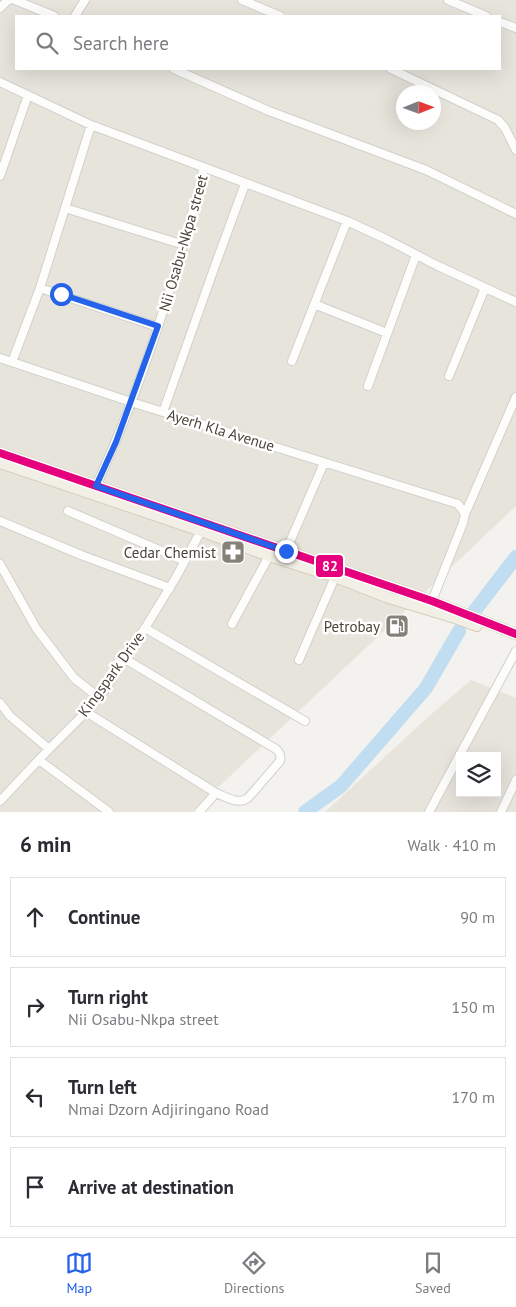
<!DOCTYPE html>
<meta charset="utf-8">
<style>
body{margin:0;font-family:"PT Sans",sans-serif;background:#f7f7f7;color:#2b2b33}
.controls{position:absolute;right:15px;bottom:15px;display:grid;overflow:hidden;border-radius:0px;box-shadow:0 5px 20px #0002}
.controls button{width:45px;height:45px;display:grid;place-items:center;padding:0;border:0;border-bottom:1px solid #e1e1e2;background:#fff;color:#2b2b33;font:25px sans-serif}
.compass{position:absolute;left:396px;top:85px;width:45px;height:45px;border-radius:50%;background:#fff;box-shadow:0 5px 20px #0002;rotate:89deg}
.stop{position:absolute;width:15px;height:15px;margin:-11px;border:4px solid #2563eb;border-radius:50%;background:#fff}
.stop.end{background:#2563eb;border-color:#fff;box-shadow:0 1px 5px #0008}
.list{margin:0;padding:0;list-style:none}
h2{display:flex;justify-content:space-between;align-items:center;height:65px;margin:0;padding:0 20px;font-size:21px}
h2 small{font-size:16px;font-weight:400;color:#7c7c81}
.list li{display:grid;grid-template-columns:32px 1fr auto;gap:15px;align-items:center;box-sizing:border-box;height:80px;margin:0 10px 10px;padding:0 10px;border:1px solid #e1e1e2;border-radius:0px}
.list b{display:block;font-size:19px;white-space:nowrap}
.list p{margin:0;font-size:16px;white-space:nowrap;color:#7c7c81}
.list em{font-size:16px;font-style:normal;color:#7c7c81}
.icon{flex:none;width:28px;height:28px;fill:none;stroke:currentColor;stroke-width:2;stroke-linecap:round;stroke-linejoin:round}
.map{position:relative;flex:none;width:516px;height:812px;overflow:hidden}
.search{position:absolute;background:#fff;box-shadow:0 5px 20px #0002;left:15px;right:15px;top:15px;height:55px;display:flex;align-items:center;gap:12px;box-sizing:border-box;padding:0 18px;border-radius:0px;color:#7c7c81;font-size:19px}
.sheet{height:425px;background:#fff}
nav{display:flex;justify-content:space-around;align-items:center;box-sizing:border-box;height:70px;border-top:1px solid #e1e1e2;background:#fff;font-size:14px;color:#7c7c81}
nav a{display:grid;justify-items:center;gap:2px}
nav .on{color:#2563eb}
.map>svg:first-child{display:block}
.residential{fill:#e7e4dc;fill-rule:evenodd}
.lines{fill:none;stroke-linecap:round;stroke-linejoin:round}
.river{stroke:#c0ddf1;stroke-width:14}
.minor-casing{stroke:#d2d0cb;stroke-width:10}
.major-casing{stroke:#d6cebb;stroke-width:12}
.minor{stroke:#fdfdfc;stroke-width:8}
.major{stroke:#f2efe6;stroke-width:10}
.bus-1-casing{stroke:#fff;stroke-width:11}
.bus-1{stroke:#e5007d;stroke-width:8}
.route{stroke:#2563eb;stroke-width:6}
.labels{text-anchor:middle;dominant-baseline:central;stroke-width:5;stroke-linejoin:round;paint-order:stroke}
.street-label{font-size:15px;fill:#4b4439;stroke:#fff}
.poi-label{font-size:15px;fill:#4b4439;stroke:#fff;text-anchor:end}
.line-badge{stroke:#fff;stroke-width:2}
.badge-label{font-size:14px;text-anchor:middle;font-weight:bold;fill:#fff}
</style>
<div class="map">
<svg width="516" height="812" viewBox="0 0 516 812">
<rect width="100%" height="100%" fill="#f4f2ee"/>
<path class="residential" d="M0,0H516V506L192,812H0ZM16,16H500V69H16ZM404,92H434V122H404Z
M471,680L516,698V812H325L428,717ZM460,756H497V793H460Z"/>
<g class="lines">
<path class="river" d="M473,613L516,557
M305,812L341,786L426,688L459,631"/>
<g class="minor-casing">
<path id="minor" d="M15,0L54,16
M242,0L280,16
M448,0L486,16
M0,8L6,2L9,0
M75,16L85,0
M500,22L516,28
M174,69L269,111L426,170L516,214
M391,69L498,120L505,128L516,150
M0,82L91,125L347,221L388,240L436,265L516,302
M0,176L28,95
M65,208L184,245
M40,288L158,327
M314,304L387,333
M0,358L131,402L458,504L465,514L463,523L432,601
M292,361L347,221
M12,362L40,288L91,125
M449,376L485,288
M368,386L416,255
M163,412L216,263L245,184
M96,486C143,384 176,276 204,168
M68,511L185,561
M465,514L516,397
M0,521L81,555L170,588
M286,551L324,463
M0,564L36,628L74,678L98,697
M232,624L269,556
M145,628L305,721
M299,660L335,577
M0,703L10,716L49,749
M86,712L216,793C226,797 238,805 248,798L280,761C281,755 280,753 276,749L125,659
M39,760L109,812
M0,801L49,749L86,712L103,692L145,628L175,579L201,531
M199,812L216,793
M429,812L516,651
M501,812L516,780"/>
</g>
<g class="major-casing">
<path id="major" d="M0,453L432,601L516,634
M0,463L201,531L269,556L335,577L389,598L455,618L477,626"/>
</g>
<use href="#minor" class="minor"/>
<use href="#major" class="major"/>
<g class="bus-1-casing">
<path id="bus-1" d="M0,453L432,601L516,634"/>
</g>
<use href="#bus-1" class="bus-1"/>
</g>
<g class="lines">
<path class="route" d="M61,294L158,326L116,442L96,486L286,551"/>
</g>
<defs>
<g id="pharmacy-square" transform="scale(1.25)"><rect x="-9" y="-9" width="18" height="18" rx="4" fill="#868178" stroke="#fff"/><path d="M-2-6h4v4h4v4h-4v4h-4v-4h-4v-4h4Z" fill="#fff"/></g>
<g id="fuel-square" transform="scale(1.25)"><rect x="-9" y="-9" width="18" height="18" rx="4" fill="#868178" stroke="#fff"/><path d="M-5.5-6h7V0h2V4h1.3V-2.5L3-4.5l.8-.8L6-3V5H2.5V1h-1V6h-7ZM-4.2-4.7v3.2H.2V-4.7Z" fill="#fff"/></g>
</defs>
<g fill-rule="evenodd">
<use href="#pharmacy-square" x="233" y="552"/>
<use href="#fuel-square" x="397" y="626"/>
</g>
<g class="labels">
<g class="street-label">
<text transform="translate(183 243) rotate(-74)">Nii Osabu-Nkpa street</text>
<text transform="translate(221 430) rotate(17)">Ayerh Kla Avenue</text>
<text transform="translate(111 674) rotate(-54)">Kingspark Drive</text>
</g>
<g class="poi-label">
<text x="216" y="552">Cedar Chemist</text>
<text x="380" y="626">Petrobay</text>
</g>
</g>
<rect class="line-badge" x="315" y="554" width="29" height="24" rx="5" fill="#e5007d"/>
<g class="badge-label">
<text x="330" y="571">82</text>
</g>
</svg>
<div class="controls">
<button><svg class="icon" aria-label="layers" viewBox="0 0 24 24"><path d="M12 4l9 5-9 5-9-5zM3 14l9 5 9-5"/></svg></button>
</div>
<svg class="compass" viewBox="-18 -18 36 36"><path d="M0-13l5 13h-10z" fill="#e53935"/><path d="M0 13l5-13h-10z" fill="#7c7c81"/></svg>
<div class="stop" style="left:61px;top:294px"></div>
<div class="stop end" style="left:286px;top:551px"></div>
<div class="search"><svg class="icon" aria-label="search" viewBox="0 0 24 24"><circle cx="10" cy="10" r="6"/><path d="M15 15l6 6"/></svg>Search here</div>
</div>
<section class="sheet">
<h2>6 min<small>Walk · 410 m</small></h2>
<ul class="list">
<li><svg class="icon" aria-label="ahead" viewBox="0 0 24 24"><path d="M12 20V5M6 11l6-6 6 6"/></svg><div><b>Continue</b></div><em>90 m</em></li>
<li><svg class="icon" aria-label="right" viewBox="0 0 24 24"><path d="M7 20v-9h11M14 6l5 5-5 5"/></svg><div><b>Turn right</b><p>Nii Osabu-Nkpa street</p></div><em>150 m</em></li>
<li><svg class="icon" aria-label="left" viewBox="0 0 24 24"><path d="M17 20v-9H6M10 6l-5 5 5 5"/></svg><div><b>Turn left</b><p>Nmai Dzorn Adjiringano Road</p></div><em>170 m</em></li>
<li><svg class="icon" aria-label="arrive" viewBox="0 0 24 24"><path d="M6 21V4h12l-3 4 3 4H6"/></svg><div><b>Arrive at destination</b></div></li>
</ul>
</section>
<nav>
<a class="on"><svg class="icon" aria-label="map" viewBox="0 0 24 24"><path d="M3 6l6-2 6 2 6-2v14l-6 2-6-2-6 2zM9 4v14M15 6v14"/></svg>Map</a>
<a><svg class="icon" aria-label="directions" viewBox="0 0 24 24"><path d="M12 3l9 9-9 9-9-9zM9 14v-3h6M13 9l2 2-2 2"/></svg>Directions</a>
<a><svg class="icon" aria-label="saved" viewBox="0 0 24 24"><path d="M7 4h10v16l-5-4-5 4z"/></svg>Saved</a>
</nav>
